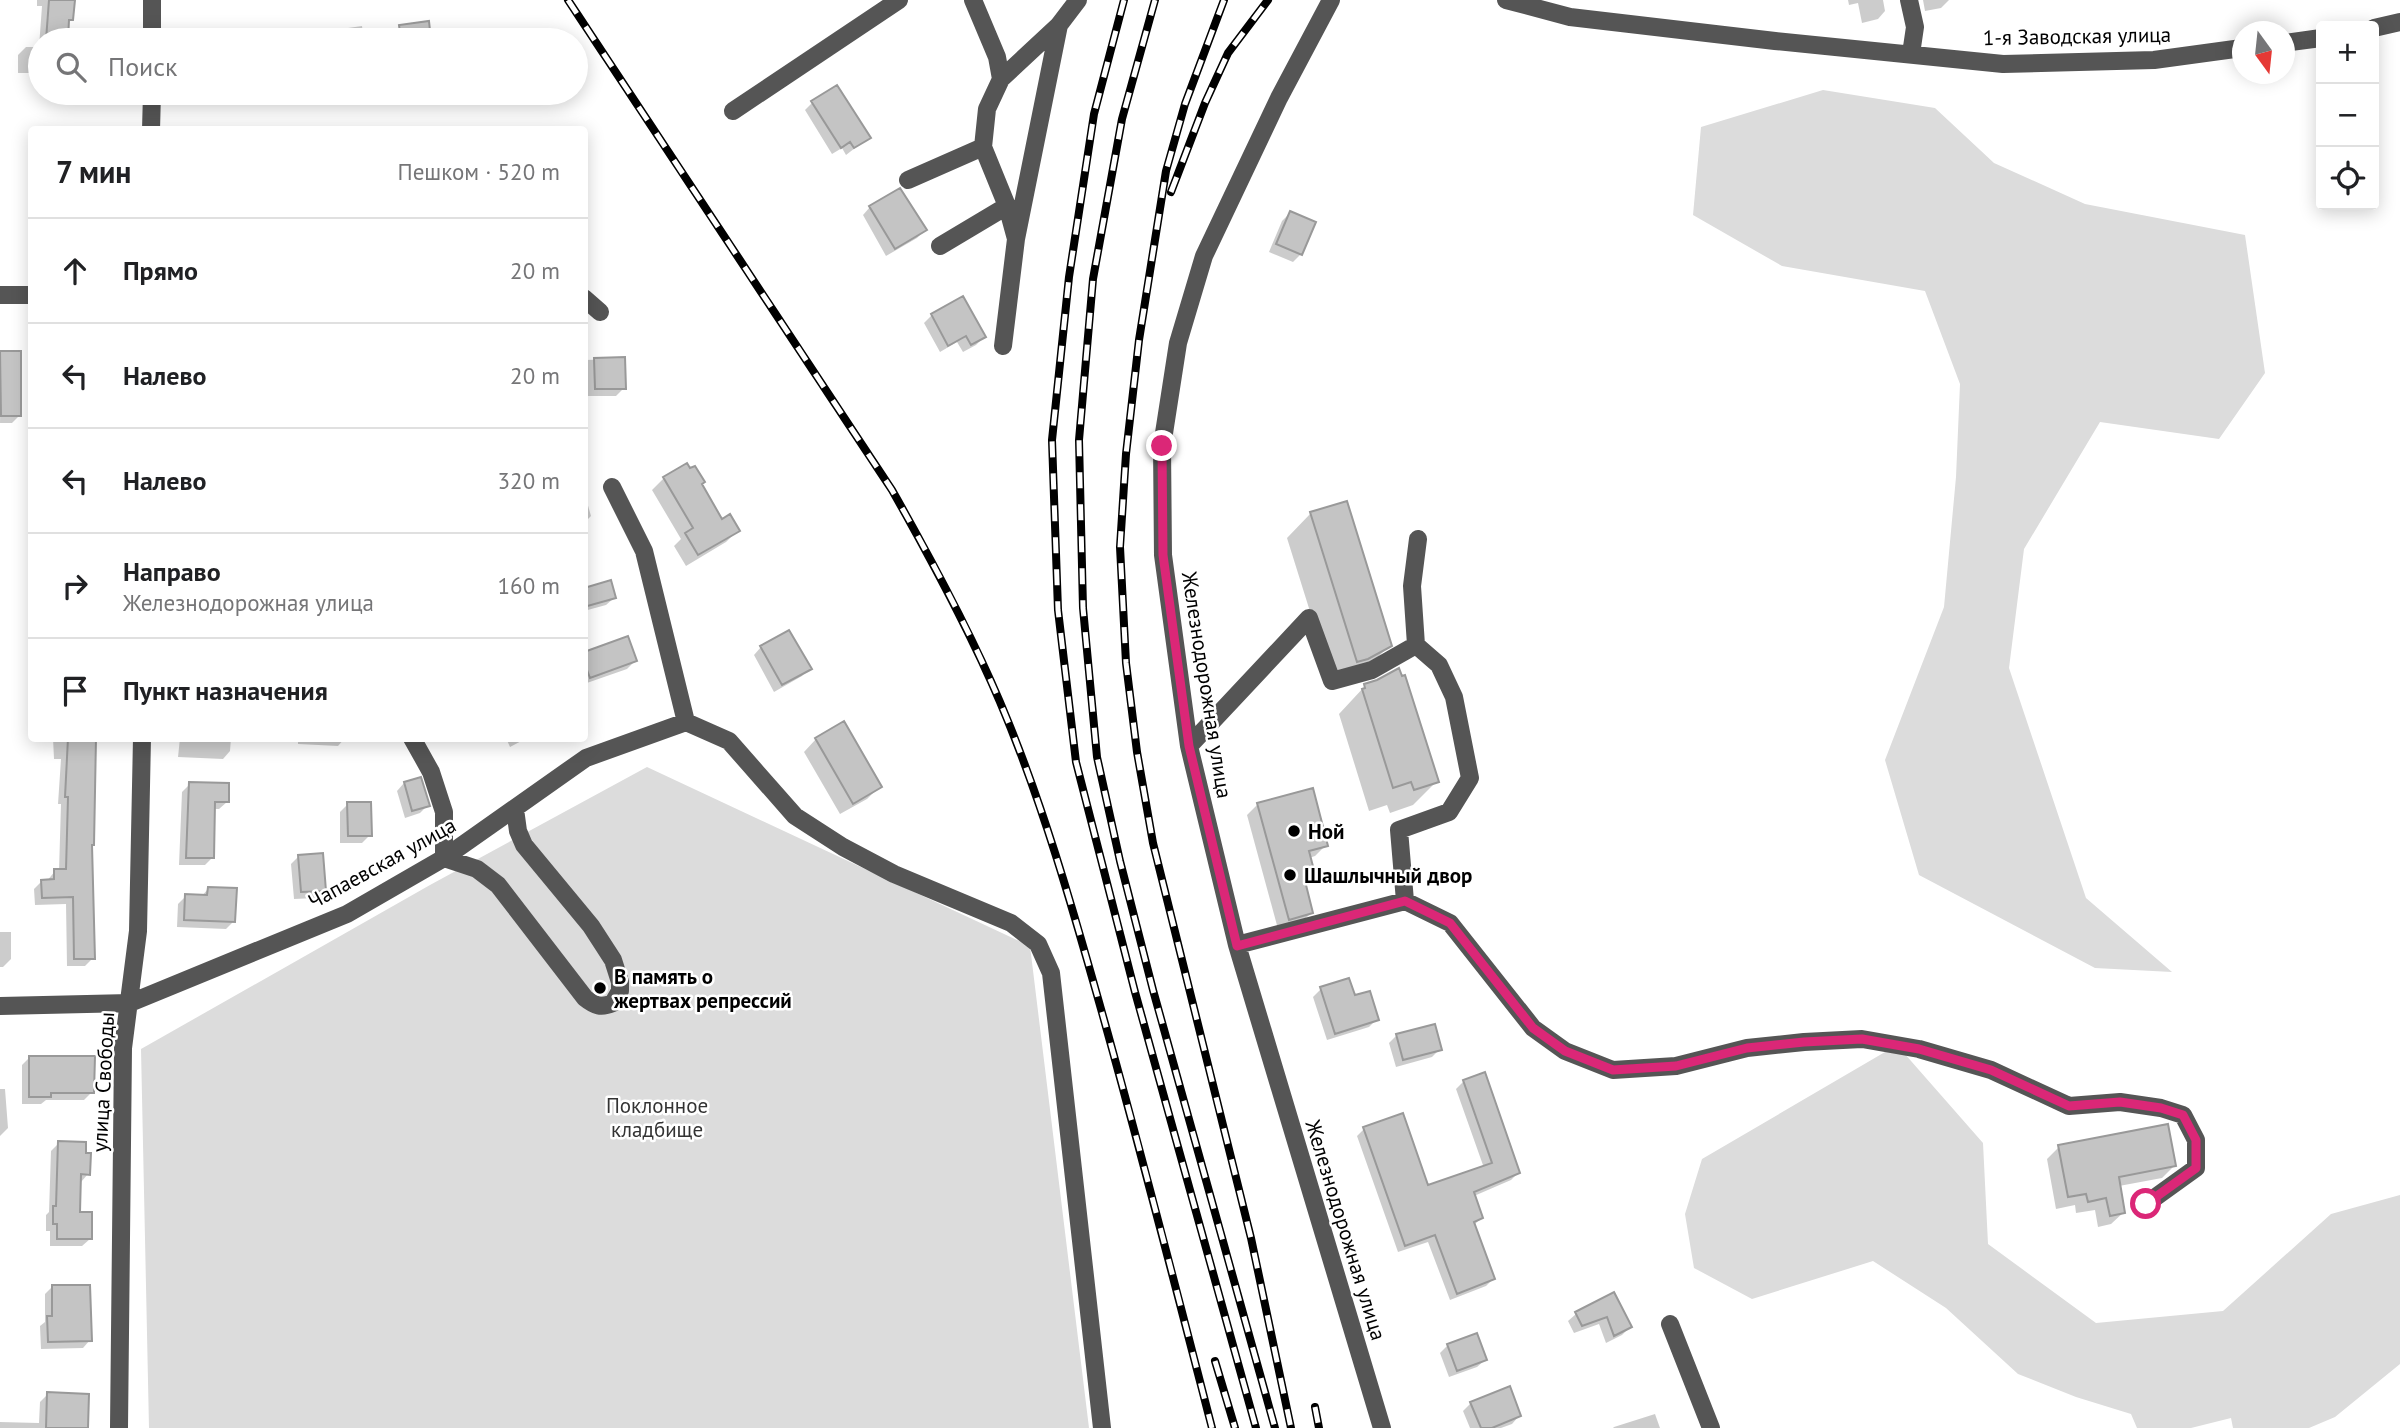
<!DOCTYPE html>
<html lang="ru">
<meta charset="utf-8">
<style>
body{margin:0;font-family:"PT Sans",sans-serif;background:#f2f2f2;color:#202124}
.controls{position:absolute;right:21px;top:21px;display:grid;overflow:hidden;border-radius:7px;box-shadow:0 4px 18px #0003}
.controls button{width:63px;height:63px;display:grid;place-items:center;padding:0;border:0;border-bottom:2px solid #e0e0e0;background:#fff;color:#202124;font:35px sans-serif}
.compass{position:absolute;left:2232px;top:21px;width:63px;height:63px;border-radius:50%;background:#fff;box-shadow:0 4px 18px #0003;rotate:165deg}
.stop{position:absolute;width:21px;height:21px;margin:-16px;border:5px solid #db2777;border-radius:50%;background:#fff}
.stop.end{background:#db2777;border-color:#fff;box-shadow:0 2px 7px #0008}
.list{margin:0;padding:0;list-style:none}
h2{display:flex;justify-content:space-between;align-items:center;height:91px;margin:0;padding:0 28px;font-size:30px}
h2 small{font-size:23px;font-weight:400;color:#757577}
.list li{display:grid;grid-template-columns:46px 1fr auto;gap:21px;align-items:center;box-sizing:border-box;height:105px;padding:0 28px;border-top:2px solid #e0e0e0}
.list b{display:block;font-size:26px;white-space:nowrap}
.list p{margin:0;font-size:23px;white-space:nowrap;color:#757577}
.list em{font-size:23px;font-style:normal;color:#757577}
.icon{flex:none;width:38px;height:38px;fill:none;stroke:currentColor;stroke-width:2;stroke-linecap:round;stroke-linejoin:round}
.map{position:relative;flex:none;width:2400px;height:1428px;overflow:hidden}
.search{position:absolute;background:#fff;box-shadow:0 4px 18px #0003;left:28px;top:28px;width:560px;height:77px;display:flex;align-items:center;gap:18px;box-sizing:border-box;padding:0 24px;border-radius:38px;color:#757577;font-size:26px}
.panel{position:absolute;background:#fff;box-shadow:0 4px 18px #0003;left:28px;top:126px;width:560px;height:616px;border-radius:7px}
.map>svg:first-child{display:block}
.green{fill:#dcdcdc}
.shadow{fill:#0003}
.building{fill:#c4c4c4;stroke:#999;stroke-width:2}
.lines{fill:none;stroke-linecap:round;stroke-linejoin:round}
.minor{stroke:#555;stroke-width:18}
.rail-casing{stroke:#000;stroke-width:8}
.rail{stroke:#fff;stroke-width:5;stroke-dasharray:16;stroke-linecap:butt}
.route{stroke:#db2777;stroke-width:9}
.poi-dot{fill:#000;stroke:#fff;stroke-width:2.5}
.labels{text-anchor:middle;dominant-baseline:central;stroke-width:5;stroke-linejoin:round;paint-order:stroke}
.street-label{font-size:21px;fill:#000;stroke:#fff}
.poi-label{font-size:21px;font-weight:bold;fill:#000;stroke:#fff;text-anchor:start}
.park-label{font-size:21px;fill:#333;stroke:#fff}
</style>
<div class="map">
<svg width="2400" height="1428" viewBox="0 0 2400 1428">
<rect width="100%" height="100%" fill="#fff"/>
<path class="green" d="M1823,90L1935,108L1994,163L2085,204L2245,235L2265,373L2219,439L2100,422L2024,549L2009,668L2086,898L2172,972L2095,968L1919,875L1885,760L1944,607L1956,477L1960,384L1925,291L1782,266L1693,215L1701,127Z
M647,767L1030,946L1089,1428H149L141,1049L430,885Z
M1897,1045L1983,1143L1988,1244L2096,1323L2223,1311L2331,1214L2400,1195V1364L2335,1417L2309,1428H2233L2231,1418L2191,1428H2137L2131,1414L2076,1397L2018,1374L1946,1308L1873,1261L1752,1299L1694,1268L1685,1214L1702,1159Z"/>
<path class="shadow" d="M37,0H73L71,19L67,23V40H40V73H18V55L26,47H39L42,6H37Z
M1848,0H1883L1885,11L1878,19L1862,23L1858,3L1849,5Z
M1923,0H1949L1941,8L1925,11Z
M427,23L429,40H393L392,34L400,27Z
M362,26L364,40H334L333,37L341,29Z
M202,31L240,33V40H195Z
M813,102L868,138L846,155L842,148L832,154L805,110Z
M870,207L925,230L917,238L886,256L863,215Z
M1290,213L1301,254L1293,262L1269,252L1282,221Z
M932,315L984,337L976,345L963,352L957,342L940,352L924,323Z
M1,353L20,415L12,423H0Z
M624,359V388L616,396H584V360Z
M664,478L700,485L721,521L738,530L726,542L686,566L674,546L681,539L652,490Z
M585,495L591,516L584,523V495Z
M1311,513L1390,645L1366,669L1333,685L1287,538Z
M584,589L614,598L606,605L584,611Z
M761,647L809,668L802,676L774,692L754,655Z
M584,653L635,661L627,669L584,684Z
M1365,686L1437,781L1413,805L1390,813L1387,805L1369,811L1339,714Z
M53,738H94L90,847L93,958L85,966H67L66,904L35,905L34,889L42,881H47L55,871H59L61,804H58L61,759H54Z
M180,738H231L230,751L223,759L178,757Z
M298,738H345L338,746L298,744Z
M506,738H527L510,747Z
M816,739L879,787L867,799L840,814L804,752Z
M404,783L428,805L420,813L405,818L397,791Z
M190,784L227,802L219,809H213V857L205,865H179L182,792Z
M348,804L370,835L362,843H340V812Z
M1258,804L1326,845L1315,856L1309,858L1313,873L1304,883L1311,913L1301,923L1278,929L1247,815Z
M299,856L324,890L316,898L294,899L291,864Z
M208,889L234,921L226,929L177,927L178,904L186,896L201,897Z
M0,932H11V959L3,967H0Z
M1348,980L1354,997L1377,1019L1369,1027L1327,1040L1313,997L1321,989Z
M1397,1035L1440,1049L1432,1057L1396,1067L1389,1043Z
M30,1057L92,1092L84,1100H46L41,1104H22V1065Z
M1464,1081L1518,1173L1511,1180L1474,1196L1481,1218L1473,1226L1493,1279L1486,1286L1450,1300L1428,1242L1398,1252L1357,1136L1364,1129L1427,1188L1484,1168L1456,1089Z
M0,1089H5L8,1128L0,1136Z
M59,1143L88,1174L81,1182L79,1214L90,1239L82,1246H50V1231H46V1215L49,1212L51,1151Z
M2059,1147L2174,1166L2162,1178L2119,1186L2124,1212L2111,1224L2098,1227L2095,1210L2076,1213L2075,1205L2056,1209L2047,1159Z
M53,1286L90,1340L83,1348L41,1349L40,1326L45,1322V1294Z
M1613,1295L1630,1327L1622,1335L1606,1343L1599,1324L1574,1333L1568,1321L1576,1314Z
M1448,1345L1485,1360L1477,1367L1449,1377L1440,1353Z
M48,1394L86,1428H0V1422L39,1423L40,1402Z
M1471,1403L1519,1416L1512,1424L1501,1428H1470L1463,1411Z
M1655,1414L1660,1428H1613L1614,1427Z"/>
<path class="building" d="M49,0H75L73,20H69L68,40H46Z
M429,21L431,40H401L399,25Z
M837,85L871,138L854,148L850,142L841,148L811,101Z
M900,188L927,230L895,249L869,206Z
M1290,211L1316,222L1302,255L1276,244Z
M963,296L986,337L971,345L966,336L948,346L931,314Z
M0,351H21V416H1Z
M625,357L626,389H595L594,358Z
M687,463L690,468L695,466L705,482L702,484L722,519L730,514L740,531L698,555L685,533L693,528L663,477Z
M1347,501L1392,646L1368,659L1357,662L1310,512Z
M611,580L616,598L584,607V588Z
M789,630L812,669L782,685L760,646Z
M628,636L637,661L590,678L584,662V652Z
M1399,668L1402,676L1405,675L1439,782L1414,790L1411,782L1393,788L1362,689L1365,688L1364,684L1377,680Z
M844,721L882,787L853,804L815,738Z
M68,738H96L94,845H92L95,959H74L73,897L42,898L41,880L54,879V869H66L68,797H65Z
M421,777L430,806L412,811L404,782Z
M189,782L229,783V802H215L214,858H186Z
M1313,788L1328,846L1309,851L1315,874L1304,877L1313,913L1289,920L1257,803Z
M347,802H371L372,836H348Z
M323,853L326,891L301,892L298,855Z
M208,887L237,888L235,922L184,920L185,894L207,895Z
M1349,978L1355,995L1370,991L1379,1020L1335,1034L1320,987Z
M1435,1024L1442,1050L1403,1060L1396,1034Z
M29,1056H95L94,1093H51V1097H29Z
M1485,1072L1520,1173L1474,1192L1483,1218L1474,1222L1495,1279L1457,1294L1435,1235L1405,1246L1363,1127L1403,1113L1428,1185L1492,1163L1463,1080Z
M2168,1124L2176,1166L2119,1177L2125,1213L2110,1216L2106,1198L2088,1202L2086,1194L2068,1197L2058,1145Z
M58,1141L86,1142V1153H91L90,1175L81,1174L80,1212H92V1239H57V1224H53V1206H56Z
M52,1285H90L92,1341L48,1342L47,1316H52Z
M1614,1292L1632,1327L1614,1336L1607,1317L1582,1326L1575,1312Z
M1477,1333L1487,1360L1457,1371L1447,1344Z
M1510,1386L1521,1416L1492,1428H1481L1470,1402Z
M47,1392L89,1394L88,1428H46Z"/>
<g class="lines">
<path class="minor" d="M1331,0L1279,98L1204,256L1178,343L1162,446L1163,555L1189,746L1237,945L1382,1428
M1506,0L1570,17L1775,41L2003,64L2154,60L2242,48
M1909,0L1915,27L1911,54
M2374,28L2400,22
M152,40V0
M2284,43L2321,38
M1001,79L1059,25L1078,0
M733,111L899,0
M151,130L152,93
M983,147L1007,206L1016,239L1003,346
M908,180L983,147L987,109L1001,79L997,57L973,0
M1016,239L1059,25
M940,246L1007,206
M0,295H32
M584,298L600,312
M612,487L644,551L686,722
M686,722L729,741L795,816L843,847L894,874L1011,923L1038,944L1051,973L1102,1428
M412,738L431,772L444,812V858L477,869L498,885L585,998C595,1006 601,1008 613,1003L620,991V982L613,960L591,926L524,845L518,831L515,809
M1189,746L1309,618L1332,681L1372,670L1416,645
M1405,901L1399,830L1449,812L1470,778L1454,697L1439,665L1416,645L1412,586L1418,539
M1237,945L1405,901L1450,923L1533,1028L1565,1051L1613,1070L1676,1066L1747,1048L1804,1042L1862,1039L1919,1049L1991,1070L2069,1106L2120,1102L2161,1108L2183,1115L2196,1140V1168L2146,1204
M0,1006L130,1003L347,914L444,858L586,758L686,722
M1670,1324L1711,1428
M119,1428L123,1048L138,931L142,738"/>
<g class="rail-casing">
<path id="rail" d="M568,0L892,490C931,559 969,629 1000,702C1042,801 1072,906 1101,1009C1140,1148 1176,1288 1212,1428
M1124,0L1094,114L1069,277L1052,440L1058,610L1076,762L1135,992L1256,1428
M1155,0L1122,119L1093,279L1079,440L1083,608L1097,757L1120,861L1153,990L1275,1428
M1224,0L1185,104L1166,171L1139,340L1126,454L1120,547L1126,663L1137,752L1153,843L1251,1238L1291,1428
M1171,192L1205,103L1228,53L1268,0
M1215,1361L1235,1428
M1315,1407L1319,1428"/>
</g>
<use href="#rail" class="rail"/>
</g>
<g class="lines">
<path class="route" d="M1162,446L1163,555L1189,746L1237,946L1405,901L1450,923L1533,1028L1565,1051L1613,1070L1676,1066L1747,1048L1804,1042L1862,1039L1919,1049L1991,1070L2069,1106L2120,1102L2161,1108L2183,1115L2196,1140V1168L2146,1204"/>
</g>
<g class="poi-dot">
<circle cx="1294" cy="831" r="7"/>
<circle cx="1290" cy="875" r="7"/>
<circle cx="600" cy="988" r="7"/>
</g>
<g class="labels">
<g class="street-label">
<text transform="translate(2077 36) rotate(-1)">1-я Заводская улица</text>
<text transform="translate(1207 685) rotate(81)">Железнодорожная улица</text>
<text transform="translate(382 863) rotate(-29)">Чапаевская улица</text>
<text transform="translate(103 1082) rotate(-87)">улица Свободы</text>
<text transform="translate(1346 1230) rotate(73)">Железнодорожная улица</text>
</g>
<g class="poi-label">
<text x="1308" y="831">Ной</text>
<text x="1304" y="875">Шашлычный двор</text>
<text x="614" y="976">В память о<tspan x="614" dy="24">жертвах репрессий</tspan></text>
</g>
<g class="park-label">
<text x="657" y="1105">Поклонное<tspan x="657" dy="24">кладбище</tspan></text>
</g>
</g>
</svg>
<div class="controls">
<button>+</button>
<button>−</button>
<button><svg class="icon" aria-label="locate" viewBox="0 0 24 24"><circle cx="12" cy="12" r="6"/><path d="M12 2v4M12 18v4M2 12h4M18 12h4"/></svg></button>
</div>
<svg class="compass" viewBox="-18 -18 36 36"><path d="M0-13l5 13h-10z" fill="#e53935"/><path d="M0 13l5-13h-10z" fill="#757577"/></svg>
<div class="stop" style="left:2146px;top:1204px"></div>
<div class="stop end" style="left:1162px;top:446px"></div>
<div class="search"><svg class="icon" aria-label="search" viewBox="0 0 24 24"><circle cx="10" cy="10" r="6"/><path d="M15 15l6 6"/></svg>Поиск</div>
<section class="panel">
<h2>7 мин<small>Пешком · 520 m</small></h2>
<ul class="list">
<li><svg class="icon" aria-label="ahead" viewBox="0 0 24 24"><path d="M12 20V5M6 11l6-6 6 6"/></svg><div><b>Прямо</b></div><em>20 m</em></li>
<li><svg class="icon" aria-label="left" viewBox="0 0 24 24"><path d="M17 20v-9H6M10 6l-5 5 5 5"/></svg><div><b>Налево</b></div><em>20 m</em></li>
<li><svg class="icon" aria-label="left" viewBox="0 0 24 24"><path d="M17 20v-9H6M10 6l-5 5 5 5"/></svg><div><b>Налево</b></div><em>320 m</em></li>
<li><svg class="icon" aria-label="right" viewBox="0 0 24 24"><path d="M7 20v-9h11M14 6l5 5-5 5"/></svg><div><b>Направо</b><p>Железнодорожная улица</p></div><em>160 m</em></li>
<li><svg class="icon" aria-label="arrive" viewBox="0 0 24 24"><path d="M6 21V4h12l-3 4 3 4H6"/></svg><div><b>Пункт назначения</b></div></li>
</ul>
</section>
</div>
